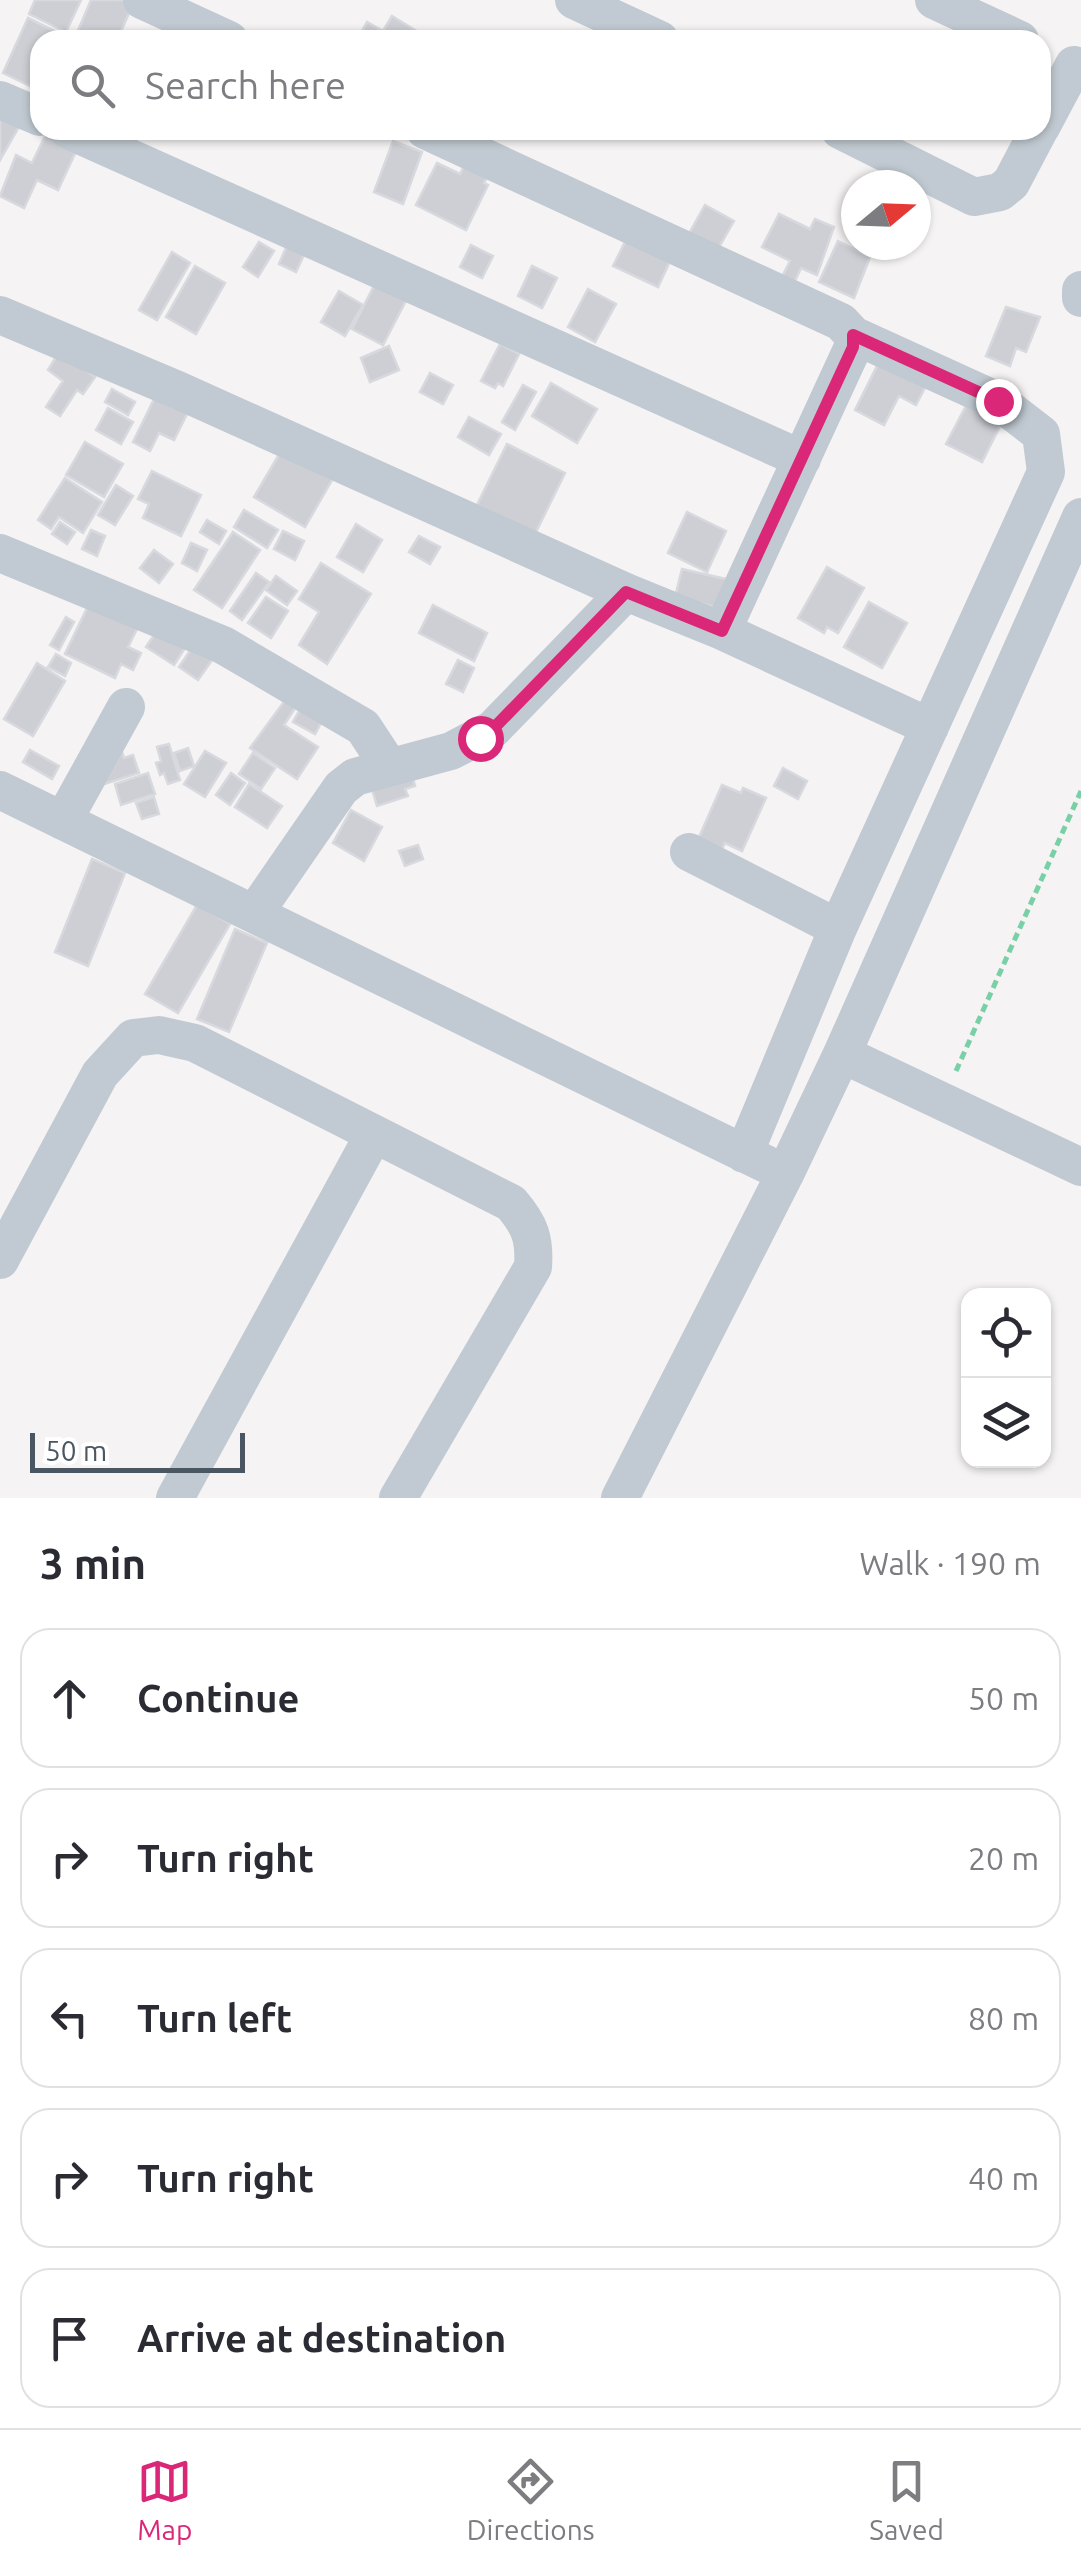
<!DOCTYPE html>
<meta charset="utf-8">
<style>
body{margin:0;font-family:Ubuntu,sans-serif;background:#f7f7f7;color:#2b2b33}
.controls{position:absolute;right:30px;bottom:30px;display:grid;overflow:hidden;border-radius:20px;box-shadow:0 2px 8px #0004}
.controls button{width:90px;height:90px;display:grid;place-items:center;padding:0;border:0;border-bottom:2px solid #e1e1e2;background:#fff;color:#2b2b33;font:50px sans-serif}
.compass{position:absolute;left:841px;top:170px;width:90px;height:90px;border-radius:50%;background:#fff;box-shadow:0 2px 8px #0004;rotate:71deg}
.scale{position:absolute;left:30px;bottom:25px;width:215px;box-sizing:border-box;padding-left:10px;border:5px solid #4a5661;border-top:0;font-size:28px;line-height:35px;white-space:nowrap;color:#4a5661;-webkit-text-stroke:8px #fff;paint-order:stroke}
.stop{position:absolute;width:30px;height:30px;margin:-22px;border:8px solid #db2777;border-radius:50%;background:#fff}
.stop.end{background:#db2777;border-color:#fff;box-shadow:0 2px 10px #0008}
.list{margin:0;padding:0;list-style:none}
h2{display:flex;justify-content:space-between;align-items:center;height:130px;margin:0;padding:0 40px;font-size:42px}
h2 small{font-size:32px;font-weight:400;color:#7c7c81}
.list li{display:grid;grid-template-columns:65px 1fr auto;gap:30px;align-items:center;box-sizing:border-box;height:140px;margin:0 20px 20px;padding:0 20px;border:2px solid #e1e1e2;border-radius:30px}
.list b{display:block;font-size:38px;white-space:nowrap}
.list em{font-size:32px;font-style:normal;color:#7c7c81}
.icon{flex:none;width:55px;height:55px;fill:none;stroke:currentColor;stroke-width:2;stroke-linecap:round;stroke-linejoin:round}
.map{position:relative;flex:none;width:1081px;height:1498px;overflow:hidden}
.search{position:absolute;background:#fff;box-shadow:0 2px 8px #0004;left:30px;right:30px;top:30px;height:110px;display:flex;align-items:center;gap:25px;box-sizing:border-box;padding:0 35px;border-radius:30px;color:#7c7c81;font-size:38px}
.sheet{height:930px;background:#fff}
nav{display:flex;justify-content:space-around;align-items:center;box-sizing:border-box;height:140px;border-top:2px solid #e1e1e2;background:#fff;font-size:28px;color:#7c7c81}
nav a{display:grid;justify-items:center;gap:5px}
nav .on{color:#db2777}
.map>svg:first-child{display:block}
.building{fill:#cdcfd5;stroke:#d7d9de;stroke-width:2.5}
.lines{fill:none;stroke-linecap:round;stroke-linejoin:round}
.path{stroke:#7ad0a6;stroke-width:5;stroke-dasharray:8 5;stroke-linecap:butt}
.minor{stroke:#c1cad2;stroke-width:38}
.route{stroke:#db2777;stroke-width:12}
</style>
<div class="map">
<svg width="1081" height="1498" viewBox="0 0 1081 1498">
<rect width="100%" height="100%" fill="#f5f3f3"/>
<path class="building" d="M35,0H81L66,32L29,14Z
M91,0H135L117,40H92L77,33Z
M392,16L420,33L415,40H357L367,22L383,31Z
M28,18L59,33L55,40H40V91L3,73Z
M0,112L24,118L0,160Z
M47,132L78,147L58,190L37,180L24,208L0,196L16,155L32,163Z
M393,141L422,152L403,204L374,192Z
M466,162L489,174L484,183L488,185L466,230L416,205L437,163L460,174Z
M705,205L734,221L715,254L686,239Z
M779,214L810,229L815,219L834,227L817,275L801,268L794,283L782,277L790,261L762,247Z
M292,234L310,242L296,272L279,264Z
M627,238L671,259L658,287L613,266Z
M838,241L870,257L854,298L819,282Z
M259,242L274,251L258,277L243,267Z
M471,245L493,256L482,278L460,267Z
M172,252L190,263L157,320L139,310Z
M195,266L225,283L196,334L166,317Z
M532,266L557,278L542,308L518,296Z
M381,272L412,289L383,345L352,329Z
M588,289L616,304L595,342L568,327Z
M339,291L363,305L345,336L321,322Z
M1006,307L1040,317L1026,352L1016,348L1010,366L986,356Z
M500,344L519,354L503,386L498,383L495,388L481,381Z
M389,346L399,370L370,382L361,358Z
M59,352L95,377L83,394L77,390L60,416L46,407L63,381L48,370Z
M884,352L931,376L916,405L899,396L884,425L855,410Z
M430,373L453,385L443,404L420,392Z
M551,383L597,409L577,443L532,416Z
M523,385L536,392L515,430L502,422Z
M112,389L135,402L128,415L105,402Z
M157,393L189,410L174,440L159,433L150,451L133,442Z
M967,404L1002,422L982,462L946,444Z
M108,408L133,422L121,444L96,430Z
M469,417L501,434L489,455L458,437Z
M85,442L123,464L104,497L66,475Z
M507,444L565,473L535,534L477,505Z
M284,446L335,475L305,527L254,497Z
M152,471L201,495L181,536L143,518L149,504L138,499Z
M65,478L102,502L83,533L59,517L51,529L38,520Z
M116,485L133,496L115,525L98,515Z
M244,510L278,530L267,548L234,527Z
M687,512L726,531L707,572L668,553Z
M207,520L226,531L219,544L200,532Z
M60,522L75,532L67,544L52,534Z
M356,524L382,540L363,572L337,557Z
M91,530L105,536L97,556L82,549Z
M283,531L304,541L295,560L274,549Z
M233,532L260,550L222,608L194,590Z
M419,536L440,547L430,564L409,552Z
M191,543L207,550L197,571L182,563Z
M154,550L173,564L159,583L140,568Z
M321,563L371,594L327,664L299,645L319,612L299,599Z
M827,567L864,588L838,633L827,627L824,633L798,618Z
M682,569L726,579L719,608L675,597Z
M256,573L269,582L242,620L230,611Z
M276,576L297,591L287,605L266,590Z
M266,597L288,611L271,638L248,623Z
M869,602L907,623L882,668L844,647Z
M89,604L138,627L128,647L141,653L133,670L121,664L115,678L65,654Z
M433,605L487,633L474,661L419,633Z
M66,617L74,622L59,650L50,645Z
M163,622L190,640L174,665L146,647Z
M196,642L215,656L198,680L179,667Z
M56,654L71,663L65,676L48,667Z
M458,660L474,668L463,692L446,684Z
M37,663L65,681L33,736L4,719Z
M289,695L299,702L284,725L318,747L297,779L250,748Z
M304,702L326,714L315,734L293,722Z
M169,744L180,780L168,784L164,773L160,775L156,763L161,761L157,747Z
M188,748L194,766L180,771L174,753Z
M30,750L59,766L52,779L23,762Z
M205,751L226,763L205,797L184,784Z
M122,752L124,758L133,755L139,773L104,784Z
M253,753L275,768L261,789L239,774Z
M783,768L807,781L798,799L774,786Z
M148,773L155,794L121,805L115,784Z
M231,773L245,783L230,805L216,795Z
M412,775L415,786L405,789L408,796L377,806L371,786Z
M249,784L282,806L267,828L235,807Z
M722,785L741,793L743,788L766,798L742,851L725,843L720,853L697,842Z
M154,797L159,814L142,819L136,803Z
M351,810L382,827L364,861L333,843Z
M418,845L423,859L405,866L399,851Z
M92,859L125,873L88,966L55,952Z
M197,905L230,924L178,1013L145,994Z
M235,929L267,943L229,1032L197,1019Z"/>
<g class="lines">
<path class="path" d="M956,1071L1081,791"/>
<path class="minor" d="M142,0L229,40
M574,0L660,40
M934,0L1020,40
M0,100L40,117
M1041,127L1074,65
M68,130L802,459
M425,130L841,322L853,335L998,401L1041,434L1046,472L838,928L744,1154
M840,130L974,197L1000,192L1011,183L1039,130
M1081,290V298
M0,315L180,391L626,592L722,631L930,727
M0,553L223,645L363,727L388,765
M722,631L853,347V335
M0,790L766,1164
M63,821L126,707
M689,852L838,928
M254,914L341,788L355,777L451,751L493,729L626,592
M842,1054L1081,1167
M0,1260L100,1074L133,1038L159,1035L195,1043L511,1203C530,1225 535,1239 533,1267L398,1498
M175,1498L374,1134
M620,1498L785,1174L842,1054L1081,517"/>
</g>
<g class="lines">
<path class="route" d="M480,738L493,729L626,592L722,631L853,347V335L998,401"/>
</g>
</svg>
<div class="controls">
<button><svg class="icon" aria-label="locate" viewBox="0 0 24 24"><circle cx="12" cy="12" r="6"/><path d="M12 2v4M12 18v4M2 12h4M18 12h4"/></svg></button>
<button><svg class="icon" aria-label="layers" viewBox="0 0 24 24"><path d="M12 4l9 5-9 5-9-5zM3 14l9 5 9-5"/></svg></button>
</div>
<svg class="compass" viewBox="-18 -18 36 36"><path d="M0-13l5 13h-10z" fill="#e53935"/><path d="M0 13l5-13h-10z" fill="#7c7c81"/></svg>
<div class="scale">50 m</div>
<div class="stop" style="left:480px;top:738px"></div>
<div class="stop end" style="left:998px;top:401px"></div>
<div class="search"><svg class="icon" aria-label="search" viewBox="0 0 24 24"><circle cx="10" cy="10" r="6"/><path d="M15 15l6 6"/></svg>Search here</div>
</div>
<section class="sheet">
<h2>3 min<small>Walk · 190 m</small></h2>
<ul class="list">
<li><svg class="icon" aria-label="ahead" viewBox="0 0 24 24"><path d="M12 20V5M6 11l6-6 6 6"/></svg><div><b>Continue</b></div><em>50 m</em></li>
<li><svg class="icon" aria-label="right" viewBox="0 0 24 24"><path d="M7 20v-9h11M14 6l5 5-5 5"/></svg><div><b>Turn right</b></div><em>20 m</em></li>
<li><svg class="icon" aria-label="left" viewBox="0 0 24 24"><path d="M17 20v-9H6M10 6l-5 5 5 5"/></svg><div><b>Turn left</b></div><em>80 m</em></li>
<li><svg class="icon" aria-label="right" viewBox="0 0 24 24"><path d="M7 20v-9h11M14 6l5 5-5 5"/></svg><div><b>Turn right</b></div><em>40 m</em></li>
<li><svg class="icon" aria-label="arrive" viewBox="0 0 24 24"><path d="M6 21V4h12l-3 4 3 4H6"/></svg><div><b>Arrive at destination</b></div></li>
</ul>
</section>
<nav>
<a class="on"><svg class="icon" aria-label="map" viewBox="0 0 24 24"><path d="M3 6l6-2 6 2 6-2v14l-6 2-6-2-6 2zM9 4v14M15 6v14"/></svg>Map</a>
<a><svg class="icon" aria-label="directions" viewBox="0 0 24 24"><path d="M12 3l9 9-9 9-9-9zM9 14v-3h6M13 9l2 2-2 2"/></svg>Directions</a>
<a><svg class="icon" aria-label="saved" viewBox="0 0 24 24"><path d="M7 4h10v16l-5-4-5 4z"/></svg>Saved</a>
</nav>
